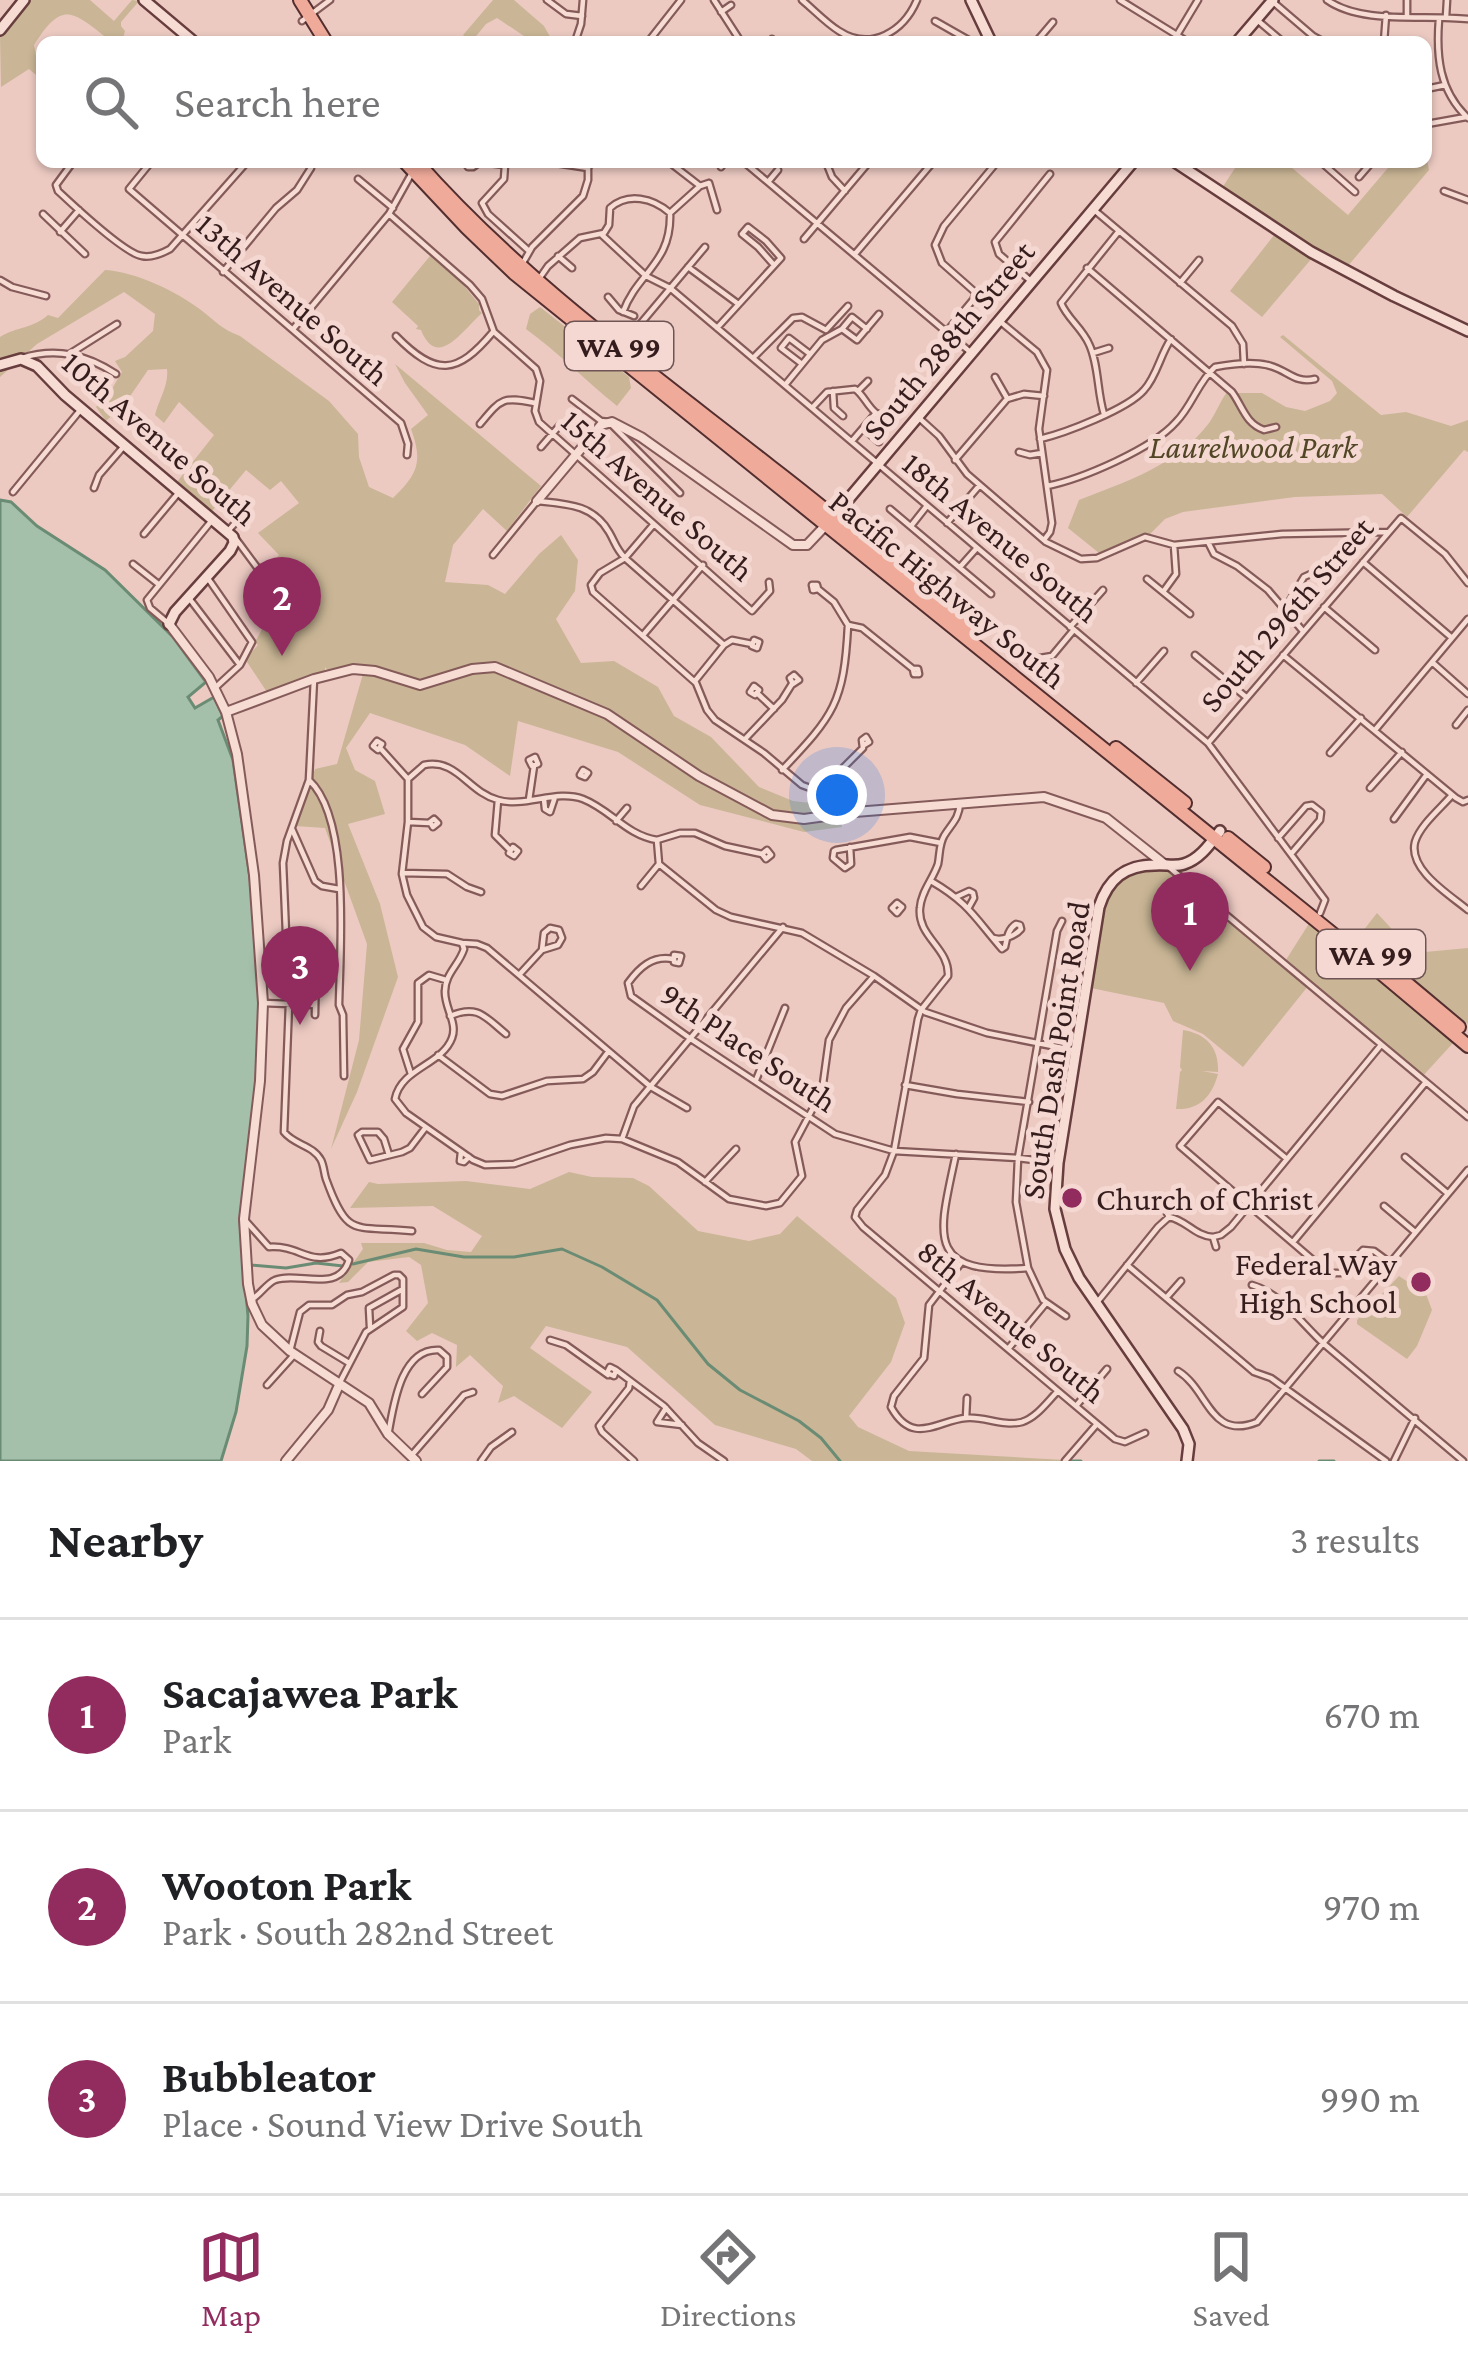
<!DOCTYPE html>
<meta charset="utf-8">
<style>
body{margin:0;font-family:"Crimson Pro",serif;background:#f6f6f6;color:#202124}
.you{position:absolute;left:837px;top:795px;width:42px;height:42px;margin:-30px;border:9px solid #fff;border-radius:50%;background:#1a73e8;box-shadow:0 0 0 18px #1a73e833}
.badge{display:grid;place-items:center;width:78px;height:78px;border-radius:50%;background:#922c5f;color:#fff;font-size:39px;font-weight:700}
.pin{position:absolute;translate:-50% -99px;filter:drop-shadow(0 3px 6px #0008)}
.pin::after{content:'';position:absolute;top:63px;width:42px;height:36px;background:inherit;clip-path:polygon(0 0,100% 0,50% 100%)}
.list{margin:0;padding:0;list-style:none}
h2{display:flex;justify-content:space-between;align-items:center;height:156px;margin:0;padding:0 48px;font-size:51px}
h2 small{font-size:39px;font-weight:400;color:#757577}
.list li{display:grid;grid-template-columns:78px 1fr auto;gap:36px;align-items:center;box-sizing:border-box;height:192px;padding:0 48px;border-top:3px solid #e0e0e0}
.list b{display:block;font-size:45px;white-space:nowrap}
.list p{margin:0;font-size:39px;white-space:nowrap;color:#757577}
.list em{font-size:39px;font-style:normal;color:#757577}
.icon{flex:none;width:66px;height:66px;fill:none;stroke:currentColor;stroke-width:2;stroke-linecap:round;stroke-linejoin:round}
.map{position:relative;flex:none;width:1468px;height:1461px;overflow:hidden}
.search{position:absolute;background:#fff;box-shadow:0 3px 9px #0004;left:36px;right:36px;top:36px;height:132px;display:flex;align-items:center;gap:30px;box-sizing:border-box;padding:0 42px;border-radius:18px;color:#757577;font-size:45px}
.sheet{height:732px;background:#fff}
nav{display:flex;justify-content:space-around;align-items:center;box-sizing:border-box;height:168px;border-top:3px solid #e0e0e0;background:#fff;font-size:33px;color:#757577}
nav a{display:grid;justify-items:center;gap:6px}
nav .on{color:#922c5f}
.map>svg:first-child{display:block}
.green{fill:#cab696}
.water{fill:#a4bfaa;stroke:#6b8c74;stroke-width:3}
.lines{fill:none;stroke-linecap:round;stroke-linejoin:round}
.stream{stroke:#6b8c74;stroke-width:3}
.minor-casing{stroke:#855b5a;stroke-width:9}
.tertiary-casing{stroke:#855b5a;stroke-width:12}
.secondary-casing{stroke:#673d3d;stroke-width:14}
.primary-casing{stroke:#532e2f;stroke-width:16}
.minor{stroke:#f7dcd4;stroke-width:4.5}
.tertiary{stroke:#f7dcd4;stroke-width:8}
.secondary{stroke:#f7dcd4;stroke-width:9}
.primary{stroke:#efaa9a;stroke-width:12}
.poi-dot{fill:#922c5f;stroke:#f4d8d1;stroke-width:4.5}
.labels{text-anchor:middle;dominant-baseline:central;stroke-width:10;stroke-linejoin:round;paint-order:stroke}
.shield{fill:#f4d8d1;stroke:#6e5554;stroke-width:3}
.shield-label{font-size:30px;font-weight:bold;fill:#351d1e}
.street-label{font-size:33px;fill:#351d1e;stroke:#f4d8d1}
.park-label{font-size:33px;font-style:italic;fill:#514625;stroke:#f4d8d1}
.poi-label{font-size:33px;fill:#351d1e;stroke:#f4d8d1;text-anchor:start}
</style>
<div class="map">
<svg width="1468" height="1461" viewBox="0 0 1468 1461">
<rect width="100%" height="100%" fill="#eccac2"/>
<path class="green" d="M29,0H90L114,21L132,0L139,1L121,22V26L125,31L122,42H106L107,38C71,10 62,1 34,45L36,55L42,59V80L29,69L1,87L0,35Z
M493,0H514L544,26L553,42H533L497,18L486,24L472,41L463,35Z
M1426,154L1429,170L1347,267L1259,214L1222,188L1239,162H1285L1348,215L1393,162H1426Z
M389,221L461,282L479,304V310L482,313C462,331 437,370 421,330L416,329L418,326L392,302L430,256Z
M1275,234L1313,257L1262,317L1230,291Z
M105,270C136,272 176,291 201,310C215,321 223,330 240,336L329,401L358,434L359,457L369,487L393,498C418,474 423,462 411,429L428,415L405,383L395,364L541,486L507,531L483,509L453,545L445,582L488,585L505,594L539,554L561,535L578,560L575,591L556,619L581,663L614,661L658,687L674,716L711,737L759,787L793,801L838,806L842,827L804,832L700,805L618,752L518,721L510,776L465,745L370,713L346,748L355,770L375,781L385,814L348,824L380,904L398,977L357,1092L331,1149L359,1040L367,944L325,828L295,826L315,769L337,764L365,667L331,674L325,667V671L267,692L245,659L258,645L255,642C269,619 275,600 257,578L279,555L258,533L299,503L281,481L270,490L246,470L212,511L177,482L214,435L179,402L164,423L155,415C159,399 169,385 167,369L148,370L124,405L106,421L96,407L110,392L122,372L115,361L125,357L153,331L155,314L124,292L37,344L0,377V337C18,326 32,329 48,315L58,318Z
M540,307L629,377L631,388L617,406C586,381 558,352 526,329L530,314Z
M1283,335L1381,415L1406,412L1451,426L1468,420V452L1464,450L1407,517L1382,494L1295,497L1183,512L1165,519L1150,534H1142L1099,553L1068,528L1079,500C1127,481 1176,466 1209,423C1217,412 1220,400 1229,390L1236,396L1238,393H1262L1286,407L1305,411L1330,401L1337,393L1332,381L1280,337Z
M1165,865L1284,963L1310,922L1453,1043L1421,1078L1309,985L1243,1067L1203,1034L1173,1021L1164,1003L1086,987L1099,907L1123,871Z
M1377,913L1414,953L1468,948V1024L1359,936Z
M1183,1030C1207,1034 1219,1048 1218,1072L1202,1071L1218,1074C1212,1096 1200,1110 1176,1109L1180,1072L1182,1070L1180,1067Z
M569,1172L592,1177L633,1178L649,1186L698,1231L749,1241L780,1234L797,1216L896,1298L905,1323L891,1362L849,1416L858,1427L909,1451L1082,1461H812L796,1449L715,1425L627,1347L546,1326L530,1348L592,1392L562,1428L514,1396L498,1403L503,1386L470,1355L456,1367L457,1345L432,1333L417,1341L406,1331L428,1303L421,1265L409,1257L368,1262L348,1282L339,1283L363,1249L361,1243H424L447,1250L471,1252L482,1236L433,1206L350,1208L369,1182L378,1184L466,1181L530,1189Z
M1399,1276L1426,1294L1432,1310L1417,1346L1407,1359L1357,1324V1320Z"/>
<path class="water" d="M0,500L11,502L37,526L105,570L173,637L206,682L188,697L195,708L214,697L223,716L218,720L233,760L251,885L258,962L259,1008L256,1084L240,1222L248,1316L247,1346L236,1412L221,1461H0Z"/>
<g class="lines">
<path class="stream" d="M353,1264L416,1249L464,1257H514L562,1249L602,1267L657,1300L708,1364L740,1390L799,1421L821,1438L840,1461
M251,1265L286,1268L316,1263L343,1266
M1069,1461H1081
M1319,1461H1334"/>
<g class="minor-casing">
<path id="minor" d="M547,0L566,14L582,16
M714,0L741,42
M802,0C814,10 826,23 839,31C871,52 904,31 917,0
M1120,0L1188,42
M1327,0C1362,25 1425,14 1468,19
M1272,1L1313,36L1324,42
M721,12L731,5
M1407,16V0
M1446,17L1447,0
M1256,19L1283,42
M1439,19C1436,56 1439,91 1468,118
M302,21L330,0
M935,21L972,42
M1177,35L1198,0
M575,42L581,24L583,0
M648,42L681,0
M770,42L772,39
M1036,42L1053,22
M1384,42L1386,15
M1426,89L1445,85
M1427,124L1466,117
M73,162L56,185L58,191C73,205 125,254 142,256C152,258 161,254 170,249L247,162
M151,162L129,189L401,423L408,444L407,455
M465,162L468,167H473L480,162L505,165V162
M549,162L588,168L591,162
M669,162L700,186
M744,162L969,351
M826,162L832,177L845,191
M1321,162L1355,192
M505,165L504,179L482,203L488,214L529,251
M721,167L725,162
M1359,177L1372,162
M358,179L393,208
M768,182L778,170
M709,183L717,210
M1444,191L1468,200
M1093,209L1232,326L1243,344L1244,364
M43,214L85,254
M389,214L470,285L482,299L494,332L536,369L540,381L535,411L539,422L752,611L770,591L769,582
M60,232L79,210
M602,235L646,276L670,288L1208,743L1325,900L1320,913
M804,239L869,162
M855,254L933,162
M558,256L572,268
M524,261L532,247L583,196L588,180V168
M688,267L737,303
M1087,268L1232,392C1243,407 1245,423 1264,430L1276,427
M223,272L276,208L297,190L311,168
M541,276L548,266L580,238L604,233L609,225L610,208C628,192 653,198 670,213
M0,280L12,287L46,296
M1032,282L999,254L995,242L1050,174
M1180,283L1199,260
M608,297L619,310L634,316
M623,312C637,273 672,263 670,213L700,186L709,183
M1002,323L1037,352L1047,370L1039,429L1052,523L1050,532L1044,540
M294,328L389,214L413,171
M717,328L781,258L766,241L748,227L742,234L758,247L774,265
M842,329L852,317L867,329
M948,330L973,300L976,293L942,263L935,245L944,226L997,162
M396,336C436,377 457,375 493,332
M621,347L705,247
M71,353L117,324
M1093,353L1109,348
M22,358C57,347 87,355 116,374
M753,358L793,318L802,317L826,330L848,306
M802,364L781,348L789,338L810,354
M995,377L1007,398
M785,385L822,340L842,329L857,340L879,314
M833,391L834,408L843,416
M858,391L868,381
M572,399L601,421L609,422L680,493
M812,408L827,392L855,389C863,394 867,406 876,413L852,441
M876,413L886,417L896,406
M1104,414C1097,392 1099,365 1089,344C1082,328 1067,318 1061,303L1119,231
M918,417L939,436L967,474L1046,542L1081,559L1097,558L1145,537L1174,545L1282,534L1388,532
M480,424C501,399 502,396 535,403
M863,428L879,442
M1040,439C1065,433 1128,409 1144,390C1157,376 1160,355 1171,339
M541,447L560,425
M1019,452L1030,455L1042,453
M955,460L1007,399L1024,394L1044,396
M1047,486C1082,479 1152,449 1176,422C1192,406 1198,382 1215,367C1231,364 1251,361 1267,365C1287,369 1294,384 1315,379
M94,488L99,475L125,445
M13,492L82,408
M890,509L991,594
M947,523L979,486
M654,524L625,558L600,573L591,585L593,592L696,683L707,710L715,720L764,753L802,785L813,789L834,788L840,791L855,810
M911,526L926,507
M228,531L245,512
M144,534L180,491
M236,539L259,570
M1208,542L1214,554L1237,566L1268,590L1302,630
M493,555L537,501C566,504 593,504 609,532C615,542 616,549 625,558L724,645
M1363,562L1452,638
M133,564L157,583
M960,567L976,549
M207,577L252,642L240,665L216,687
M1147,579L1190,614
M812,585H817L818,589L813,590Z
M818,589L834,602L848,625L862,628L913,669
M1163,592L1176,574L1174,545
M189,598L240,665
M1286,607L1304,577L1324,568
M1324,607L1375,650
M169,624L150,608L147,600L213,519
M1070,627L1103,590
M644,634L703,565
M754,640L759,642L757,648L752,646Z
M724,645L732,640L752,644
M1195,655L1246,697
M1283,655L1456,798L1463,802L1468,800
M1432,662L1468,694
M1031,664L1040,658L1052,656L1072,632
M913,669H918L919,674H914Z
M794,675L799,680L793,684L790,678Z
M314,679L309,780L287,841L283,863L289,1004L284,1132C294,1145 313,1145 321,1160C324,1166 324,1173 326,1179C348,1240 354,1225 412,1231
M695,681L724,645
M1136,683L1164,651
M754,686L759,690L755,695L750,692Z
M758,694L774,709
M1456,725L1468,710
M1375,730L1468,619
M746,738L782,700L792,684
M377,741L382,744L378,750L373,746Z
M1209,742L1401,518L1445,554L1468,583
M381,749L408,779
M1330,753L1361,718
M535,757L538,764L532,766L529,760Z
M583,770L588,773L585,777L580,775Z
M782,770C834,715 844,703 848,625
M408,779V822L402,874L407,895L423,927L436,937L462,943L464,949C459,965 445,974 445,991C444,1007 458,1023 452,1038C442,1065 401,1068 395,1099L406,1113L473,1160L485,1165L514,1164L570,1145L606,1138L622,1139L678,1162L729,1199L766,1206L780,1203L802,1176L795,1142L822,1091L829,1040L846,1008L874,976
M408,779L424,765C457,758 468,792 498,800C525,808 556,789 583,799C611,810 626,835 657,840
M309,780C351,819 340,949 339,1005L343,1015L344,1076
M836,788L839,772L863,748L862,740L866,737L869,742L864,745
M1370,788L1402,752
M1452,795C1441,808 1420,825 1415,842C1408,870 1450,895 1468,910
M544,799L545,809L550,812L555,797
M498,800L495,835L510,850
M529,800L534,766
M960,803C959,819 952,823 944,836C939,845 940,854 938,864C933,879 921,892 920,908C917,937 950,948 948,976L921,1010L918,1019L894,1151L885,1175L857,1210L855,1217L863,1227L1115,1439L1125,1442L1145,1433
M434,819L438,823L433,827L430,822Z
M1394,819L1427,774
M616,821L627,808
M408,822L430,823
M292,829L315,881L322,886L339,889
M1278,838L1306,806L1312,805L1321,812L1320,820L1291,854
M657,840L659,864L716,910L731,917L802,933L874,976L925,1012L987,1033L1072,1050
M657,840L680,833H695L725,846L762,854
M513,847L518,851L514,856L509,853Z
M850,847L851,864L845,868L833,858L834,851L836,850L910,837L941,843
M767,850L771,855L766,859L762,854Z
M1170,868L1468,1117
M402,873L447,874L467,887L481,892
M931,881C969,903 975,918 1002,949
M641,886L659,864
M956,897L969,891L973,893L974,898L969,907
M897,903L902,907L897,913L892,908Z
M1062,921L1057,931L1018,1158L1016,1202L1028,1268L1043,1300L1066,1316
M993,938C1002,941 1015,936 1021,929L1020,925L1016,924C1008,929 1007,938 1005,947L1002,949
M462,943L477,944L487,948L651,1087L687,1108
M674,955L681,956L679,963L674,962Z
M673,959C652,955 639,968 628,983L631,996L691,1039L835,1134L894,1151L1018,1158L1058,1163
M519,975L542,950L544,933L550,928L559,930L562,938L558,945L542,950
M263,1003L315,1005
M315,1015L316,959
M450,1016C478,1004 485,1017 506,1034
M438,1055L490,1094L502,1096L547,1081L583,1079L593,1072L608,1052
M411,1074L403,1049L418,1022V983L429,975L446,980
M756,1080L785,1008
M905,1085L957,1094L1029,1102
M622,1139L634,1106L783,927
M461,1152L460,1161L464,1162L469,1157
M956,1154C939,1234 923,1276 1028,1268
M389,1155L384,1139L378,1132H362L358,1135L370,1160L402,1152L410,1148L426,1127
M1405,1157L1446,1192
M1287,1159L1218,1102L1180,1146L1328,1273H1341L1363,1250L1374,1251L1389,1262
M705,1182L736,1149
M1162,1203L1169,1217C1186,1220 1195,1236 1213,1237L1216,1247
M1384,1206L1415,1232
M244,1219L269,1247C302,1245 307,1267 341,1253L349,1260C339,1294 298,1271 275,1280C266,1284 260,1295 251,1300
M1213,1237L1221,1235L1231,1227L1381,1045
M1293,1242L1426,1082
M1127,1265L1254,1372L1271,1378L1386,1461
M1252,1285C1281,1293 1302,1324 1324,1344L1463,1461
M1166,1298L1181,1281
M1099,1300L1158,1227L1169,1217
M370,1327L369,1308L403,1289
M320,1331L318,1342L321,1346L349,1363
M550,1340L566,1345L608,1375
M1008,1349L1046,1303
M290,1351L300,1312L309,1305H332L347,1295L362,1292L394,1275H399L403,1279V1307L366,1332L339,1384
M610,1367L616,1370L614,1376L607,1373Z
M616,1370L664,1406L698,1443L724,1461
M1178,1371C1209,1390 1210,1441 1257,1422L1468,1170
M630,1381L629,1388L599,1426L602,1432L634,1461
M267,1385L294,1355
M1076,1406L1107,1369
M891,1407C913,1447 938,1420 966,1418C984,1416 1003,1427 1022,1422C1037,1417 1047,1402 1058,1391
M891,1407L894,1396L924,1358L929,1305L961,1263
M666,1408L657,1422L682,1425
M966,1418L967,1398
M389,1430C394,1402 402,1348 439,1350L447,1357V1367L422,1394
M411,1456L464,1395L473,1392
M481,1461L491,1447L512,1432
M1065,1461L1097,1424
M1394,1461L1415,1418"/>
</g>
<g class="tertiary-casing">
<path id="tertiary" d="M537,501L601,425L612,422L641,437L793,545H807L825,526
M169,624L209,677L226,712L237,754L254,875L263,1003L260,1081L244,1219L248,1284L252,1304L262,1325L290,1351L369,1403L388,1434L416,1461
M226,712L314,679L353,669L375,671L420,685L472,669L495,667L607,714L699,776L772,815L804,819L855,812L1044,797L1106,818L1164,864
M286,1461L328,1410L339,1385"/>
</g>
<g class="secondary-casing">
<path id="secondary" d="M144,0L194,42
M971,0L991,42
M0,30L24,0
M1237,42L1273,0
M1175,162L1311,252L1394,296L1468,331
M0,365L21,359L37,366L65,395L233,537L234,543L230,551L175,612L169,624
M830,521L1133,162
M1187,1461L1189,1444L1183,1429L1079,1278L1065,1249L1055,1209L1058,1163L1099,907C1108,879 1125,865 1155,865C1165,864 1175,867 1184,864C1200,859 1210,844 1220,831"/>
</g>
<g class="primary-casing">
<path id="primary" d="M300,0L326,42
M405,162L467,228L514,273L1375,968L1468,1046
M417,162C520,279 649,371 771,467C839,519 904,575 970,630
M1116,748L1185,803
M1228,838L1264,867
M1373,955L1459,1027"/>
</g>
<use href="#minor" class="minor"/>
<use href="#tertiary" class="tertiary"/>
<use href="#secondary" class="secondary"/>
<use href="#primary" class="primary"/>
</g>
<g class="poi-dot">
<circle cx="1072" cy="1198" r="12"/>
<circle cx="1421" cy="1282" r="12"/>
</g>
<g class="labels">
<g class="shield">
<rect x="565" y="322" width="108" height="48" rx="9"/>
<rect x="1317" y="930" width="108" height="48" rx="9"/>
</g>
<g class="shield-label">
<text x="619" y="346">WA 99</text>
<text x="1371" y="954">WA 99</text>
</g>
<g class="street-label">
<text transform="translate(293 299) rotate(41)">13th Avenue South</text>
<text transform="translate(948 340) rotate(-50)">South 288th Street</text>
<text transform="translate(160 438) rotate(41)">10th Avenue South</text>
<text transform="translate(658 495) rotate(41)">15th Avenue South</text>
<text transform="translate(1001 537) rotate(40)">18th Avenue South</text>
<text transform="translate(948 589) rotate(39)">Pacific Highway South</text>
<text transform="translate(1286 614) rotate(-49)">South 296th Street</text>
<text transform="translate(749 1047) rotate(34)">9th Place South</text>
<text transform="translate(1055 1050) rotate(-81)">South Dash Point Road</text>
<text transform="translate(1012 1321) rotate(40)">8th Avenue South</text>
</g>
<g class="park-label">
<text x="1253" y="446">Laurelwood Park</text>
</g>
<g class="poi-label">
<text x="1096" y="1198">Church of Christ</text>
<text x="1397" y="1263" text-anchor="end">Federal Way<tspan x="1397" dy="38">High School</tspan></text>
</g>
</g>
</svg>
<div class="you"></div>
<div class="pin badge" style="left:1190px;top:971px">1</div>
<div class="pin badge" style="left:282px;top:656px">2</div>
<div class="pin badge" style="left:300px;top:1025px">3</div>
<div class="search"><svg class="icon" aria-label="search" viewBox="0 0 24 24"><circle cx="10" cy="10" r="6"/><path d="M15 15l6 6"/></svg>Search here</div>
</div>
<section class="sheet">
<h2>Nearby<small>3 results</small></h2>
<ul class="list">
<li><span class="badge">1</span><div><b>Sacajawea Park</b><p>Park</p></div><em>670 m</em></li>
<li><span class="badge">2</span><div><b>Wooton Park</b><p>Park · South 282nd Street</p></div><em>970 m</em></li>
<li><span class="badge">3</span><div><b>Bubbleator</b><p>Place · Sound View Drive South</p></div><em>990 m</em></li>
</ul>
</section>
<nav>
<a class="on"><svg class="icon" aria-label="map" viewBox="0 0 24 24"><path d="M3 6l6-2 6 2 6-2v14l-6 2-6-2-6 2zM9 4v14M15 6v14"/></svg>Map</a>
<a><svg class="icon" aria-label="directions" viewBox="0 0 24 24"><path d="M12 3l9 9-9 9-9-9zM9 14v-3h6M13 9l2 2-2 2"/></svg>Directions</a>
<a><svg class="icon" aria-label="saved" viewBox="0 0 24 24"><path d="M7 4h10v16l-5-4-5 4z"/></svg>Saved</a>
</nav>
